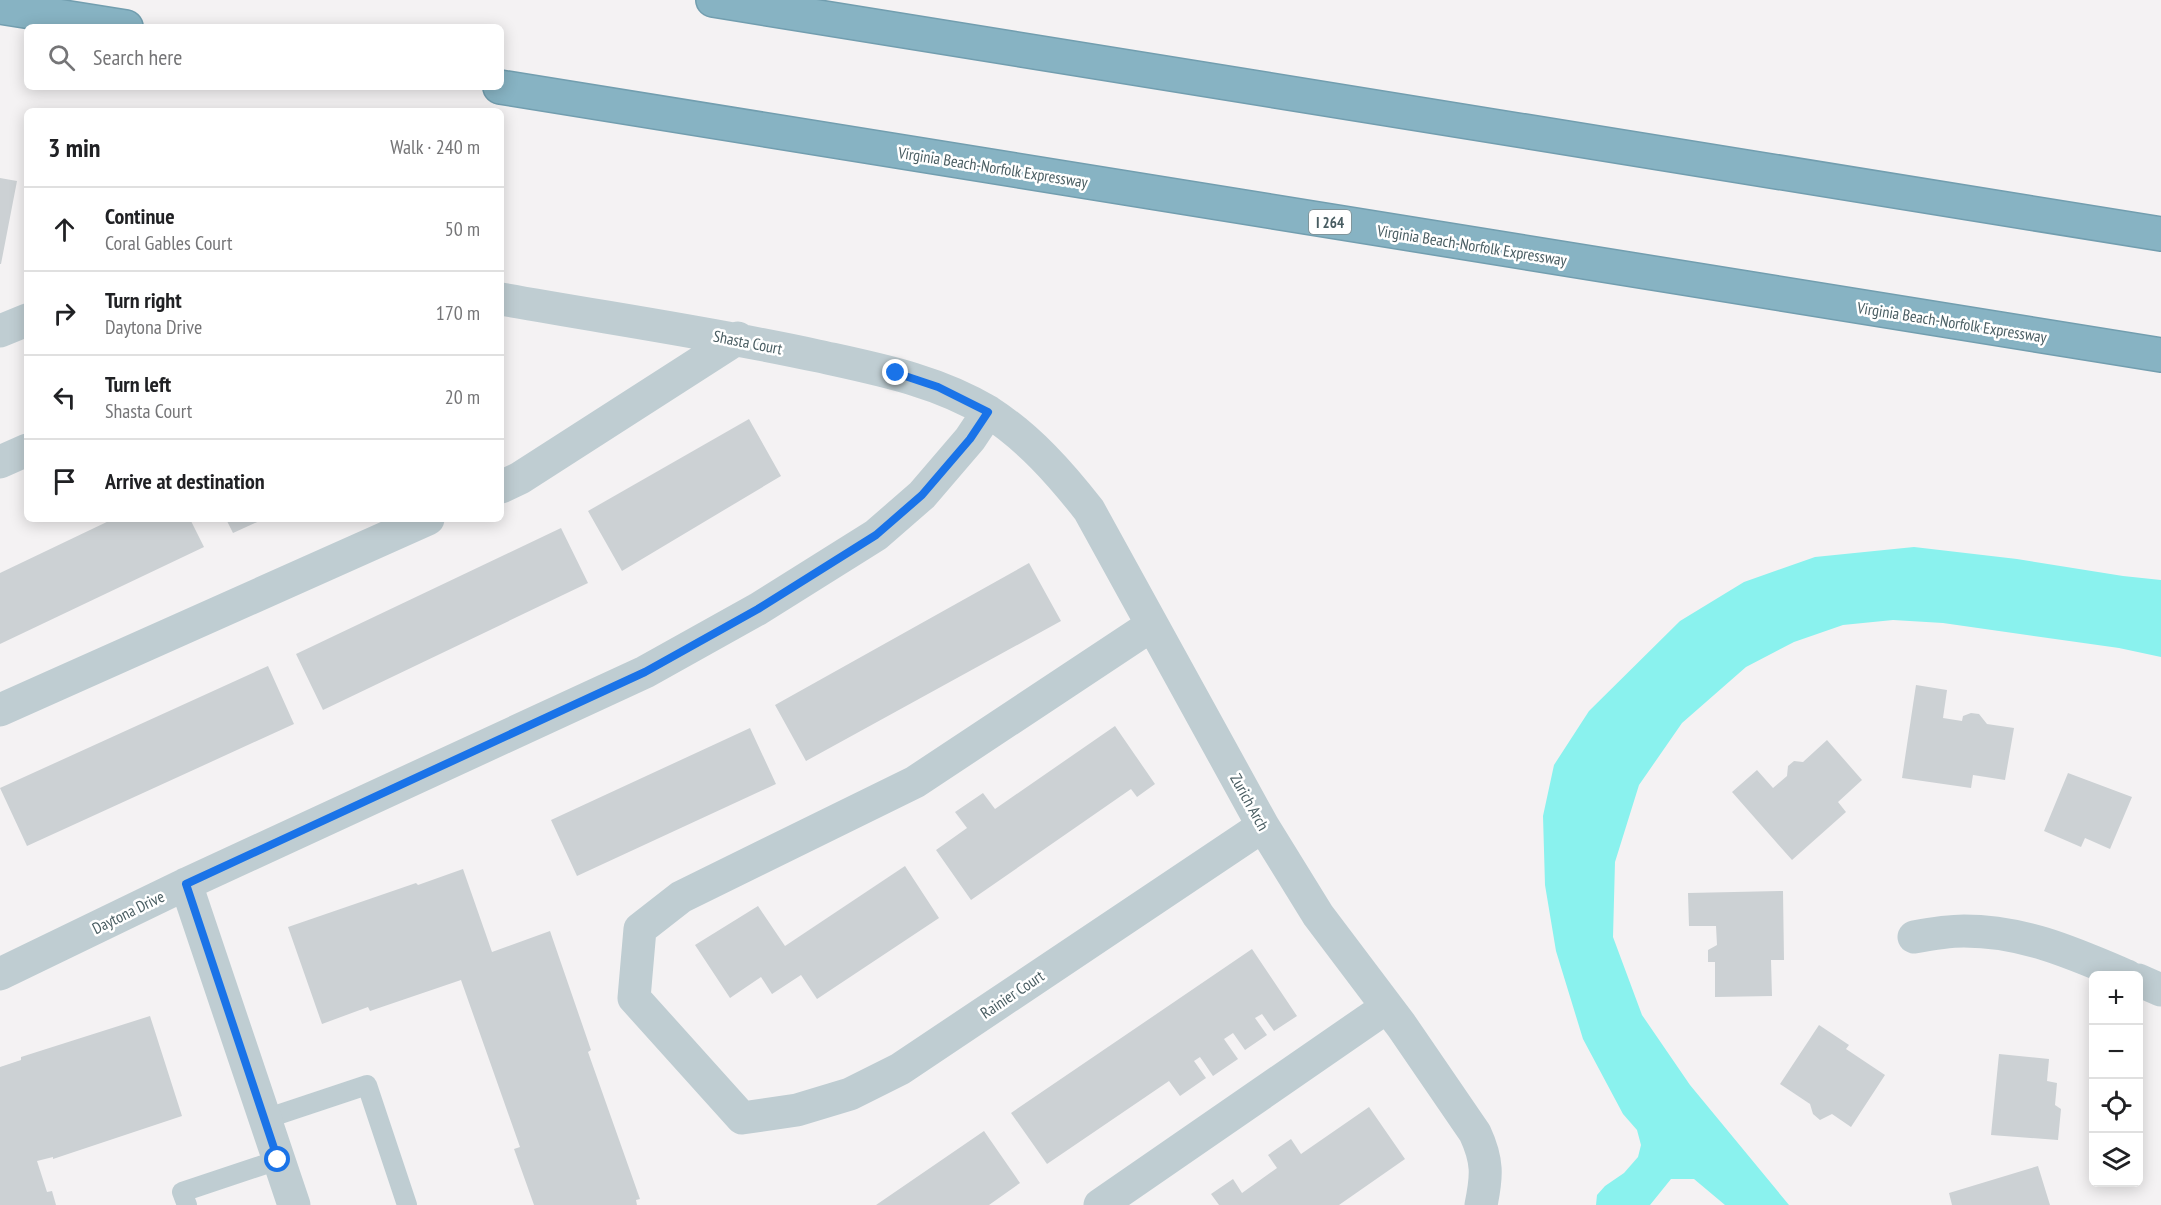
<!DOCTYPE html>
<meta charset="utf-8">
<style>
body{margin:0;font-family:"PT Sans Narrow",sans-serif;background:#f2f2f2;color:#202124}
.controls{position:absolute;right:18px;bottom:18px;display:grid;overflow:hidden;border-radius:9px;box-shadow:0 3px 15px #0003}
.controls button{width:54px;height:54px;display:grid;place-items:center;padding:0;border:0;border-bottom:2px solid #e0e0e0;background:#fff;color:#202124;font:30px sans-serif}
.stop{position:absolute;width:18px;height:18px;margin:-14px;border:4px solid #1a73e8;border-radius:50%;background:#fff}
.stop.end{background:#1a73e8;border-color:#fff;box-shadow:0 2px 6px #0008}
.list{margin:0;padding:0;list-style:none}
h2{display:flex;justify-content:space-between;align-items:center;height:78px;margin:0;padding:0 24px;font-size:26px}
h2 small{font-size:20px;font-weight:400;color:#757577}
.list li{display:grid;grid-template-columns:39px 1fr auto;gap:18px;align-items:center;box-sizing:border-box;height:84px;padding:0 24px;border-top:2px solid #e0e0e0}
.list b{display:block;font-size:22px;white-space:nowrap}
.list p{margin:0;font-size:20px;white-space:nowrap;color:#757577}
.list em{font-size:20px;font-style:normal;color:#757577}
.icon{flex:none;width:33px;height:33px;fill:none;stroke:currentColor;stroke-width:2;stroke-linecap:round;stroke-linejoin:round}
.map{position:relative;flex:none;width:2161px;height:1205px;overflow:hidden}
.search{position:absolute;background:#fff;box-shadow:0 3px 15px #0003;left:24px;top:24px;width:480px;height:66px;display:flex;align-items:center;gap:15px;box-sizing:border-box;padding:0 21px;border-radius:9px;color:#757577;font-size:22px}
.panel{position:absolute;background:#fff;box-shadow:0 3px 15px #0003;left:24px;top:108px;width:480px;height:414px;border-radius:9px}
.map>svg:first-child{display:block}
.water{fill:#8af2ee}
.building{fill:#ccd1d4}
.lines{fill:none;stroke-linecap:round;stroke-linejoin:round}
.motorway-casing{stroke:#729eaf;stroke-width:36}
.service{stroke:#bfcdd2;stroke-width:20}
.minor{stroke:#bfcdd2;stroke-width:33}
.motorway{stroke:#87b3c3;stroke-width:33}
.route{stroke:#1a73e8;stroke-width:8}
.labels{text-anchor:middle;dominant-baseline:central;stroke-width:5;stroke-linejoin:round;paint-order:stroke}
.shield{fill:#fff;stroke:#7f8d90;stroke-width:1.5}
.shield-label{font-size:15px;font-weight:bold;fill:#485c61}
.street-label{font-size:16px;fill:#485c61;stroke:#fff}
</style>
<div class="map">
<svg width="2161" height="1205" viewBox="0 0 2161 1205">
<rect width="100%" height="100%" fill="#f4f2f3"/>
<path class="water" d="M1914,547L2017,559L2123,576L2161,580V657L2119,648L1943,623L1893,620L1843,625L1794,642L1746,667L1682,723L1639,785L1615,862L1613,937L1642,1015L1690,1085L1789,1205H1725L1694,1179H1671L1650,1205H1596L1597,1195L1605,1186L1624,1173L1638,1157L1641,1145L1637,1130L1623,1114L1583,1039L1556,951L1545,885L1543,816L1554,765L1589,711L1680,621L1744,582L1815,557Z"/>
<path class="building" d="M0,178L17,181L1,264H0Z
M749,419L781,476L622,571L588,511Z
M113,519H190L204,547L0,644V573Z
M226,519H264L233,533Z
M561,528L588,583L323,710L296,654Z
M1029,563L1061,621L806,761L775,705Z
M268,666L294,724L27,846L0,788Z
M1916,685L1947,690L1943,718L1962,721L1963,716L1971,713L1979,714L1987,724L2014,728L2005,780L1973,775L1971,788L1902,778Z
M1115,726L1155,784L1137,797L1131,789L971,900L936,850L967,828L955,812L983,793L995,809Z
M750,728L776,784L577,876L551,820Z
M1827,740L1862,780L1838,802L1846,812L1792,860L1732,792L1757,770L1773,788L1787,776L1788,766L1794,761L1803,762Z
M2068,773L2132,797L2110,849L2085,838L2081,847L2044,831Z
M905,866L939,918L817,999L801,975L772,994L761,977L730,998L695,945L758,906L785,946Z
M463,869L492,952L550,931L591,1050L588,1052L640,1199L636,1200L637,1205H534L514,1149L520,1147L461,980L370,1011L368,1007L322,1024L288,927L416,883L418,885Z
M1783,891L1784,960H1771L1772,996L1715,997V962H1708V950L1717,945L1716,926H1689L1688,893Z
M1252,949L1297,1016L1274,1031L1262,1014L1255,1018L1267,1035L1245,1050L1233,1033L1224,1039L1238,1059L1213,1076L1200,1057L1194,1061L1206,1078L1180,1096L1169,1081L1047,1164L1011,1113Z
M150,1016L182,1116L53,1159V1157L37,1161L47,1192L52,1191L56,1205H0V1067L21,1060V1057Z
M1819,1025L1849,1045L1846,1049L1885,1075L1851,1127L1832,1114L1820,1120L1813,1114L1810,1104L1780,1084Z
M1999,1054L2049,1059L2047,1081L2057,1083L2055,1105L2061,1109L2058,1140L1991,1135Z
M1369,1107L1405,1159L1339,1205H1219L1211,1194L1233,1179L1242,1193L1277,1168L1268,1155L1291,1139L1301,1154Z
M984,1131L1020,1183L989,1205H876Z
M2038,1166L2050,1205H1952L1949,1193Z"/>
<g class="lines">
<g class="motorway-casing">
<path id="motorway" d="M713,0L2161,234
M0,7L126,27
M500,87L2161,355"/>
</g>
<path class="service" d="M265,1119L367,1085L407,1205
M187,1205L182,1192L278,1160"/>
<path class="minor" d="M501,299C607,318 713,333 818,356C877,369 936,380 989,412C1029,438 1060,473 1089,510L1263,826L1318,915L1401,1025L1475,1133C1488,1161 1487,1176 1481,1205
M0,331L27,320
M0,462L27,450
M501,487L520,478L738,338
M1152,625L915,782L681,897L640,929L634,998L742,1118L797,1110L850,1094L900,1069L1263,826
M0,710L428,519
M186,884L294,1205
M1914,937C1930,934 1948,931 1964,931C2024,931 2073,953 2127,976
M0,974L186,884L645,672L758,609L876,535L922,495L970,439L988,412
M2138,980L2161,990
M1100,1205L1387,1007"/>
<use href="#motorway" class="motorway"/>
</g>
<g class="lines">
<path class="route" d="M278,1160L186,884L645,672L758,609L876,535L922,495L970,439L988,412L938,387L896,373"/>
</g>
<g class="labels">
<rect class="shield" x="1309" y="210" width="42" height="24" rx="4.5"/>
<g class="shield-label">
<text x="1330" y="222">I 264</text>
</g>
<g class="street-label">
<text transform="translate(993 167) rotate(9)">Virginia Beach-Norfolk Expressway</text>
<text transform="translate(1472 245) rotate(9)">Virginia Beach-Norfolk Expressway</text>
<text transform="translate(1952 322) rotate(9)">Virginia Beach-Norfolk Expressway</text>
<text transform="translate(748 342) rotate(11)">Shasta Court</text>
<text transform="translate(1250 802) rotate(61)">Zurich Arch</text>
<text transform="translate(128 912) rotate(-26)">Daytona Drive</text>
<text transform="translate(1012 994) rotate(-34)">Rainier Court</text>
</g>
</g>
</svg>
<div class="controls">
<button>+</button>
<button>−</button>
<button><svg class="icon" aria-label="locate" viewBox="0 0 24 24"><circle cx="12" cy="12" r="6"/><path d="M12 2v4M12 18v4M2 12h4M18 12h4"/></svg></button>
<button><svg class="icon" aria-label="layers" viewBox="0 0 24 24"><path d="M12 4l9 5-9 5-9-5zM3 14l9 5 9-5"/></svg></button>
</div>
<div class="stop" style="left:278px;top:1160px"></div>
<div class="stop end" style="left:896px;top:373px"></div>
<div class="search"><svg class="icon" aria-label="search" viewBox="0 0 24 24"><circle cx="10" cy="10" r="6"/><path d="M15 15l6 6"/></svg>Search here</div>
<section class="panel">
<h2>3 min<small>Walk · 240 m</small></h2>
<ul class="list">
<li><svg class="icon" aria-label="ahead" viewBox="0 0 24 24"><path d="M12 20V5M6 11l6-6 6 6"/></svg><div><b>Continue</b><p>Coral Gables Court</p></div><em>50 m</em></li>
<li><svg class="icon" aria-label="right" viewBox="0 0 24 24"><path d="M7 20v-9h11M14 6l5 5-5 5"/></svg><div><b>Turn right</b><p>Daytona Drive</p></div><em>170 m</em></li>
<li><svg class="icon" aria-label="left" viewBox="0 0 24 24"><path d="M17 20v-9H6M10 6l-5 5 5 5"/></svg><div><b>Turn left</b><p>Shasta Court</p></div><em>20 m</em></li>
<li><svg class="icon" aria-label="arrive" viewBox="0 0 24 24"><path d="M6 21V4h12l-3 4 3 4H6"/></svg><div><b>Arrive at destination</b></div></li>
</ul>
</section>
</div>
